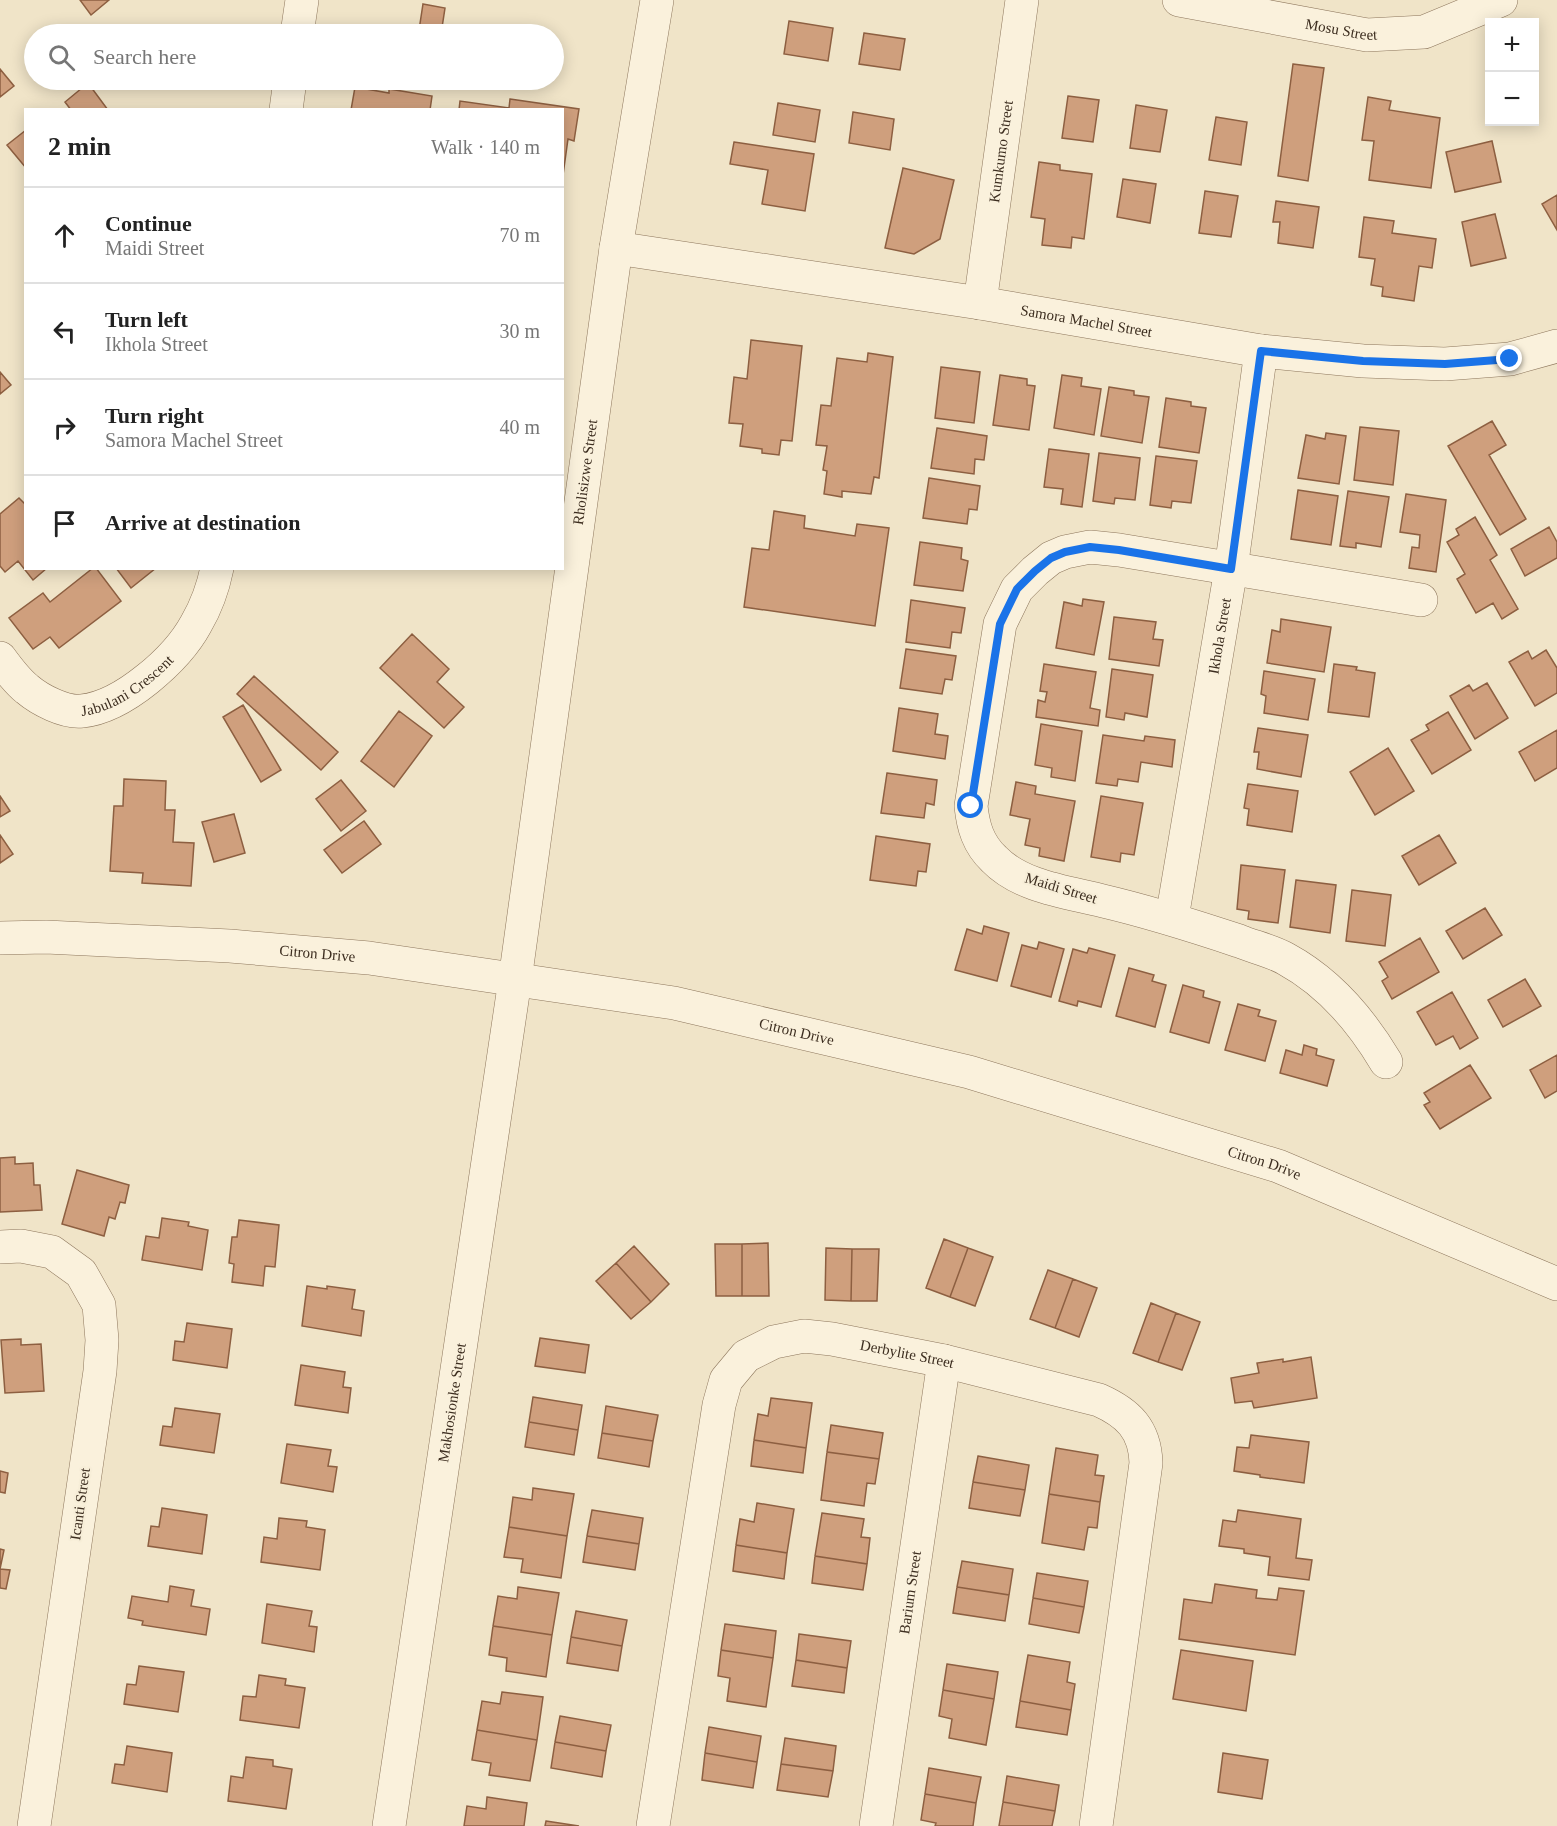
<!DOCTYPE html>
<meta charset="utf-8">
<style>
body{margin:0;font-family:"Times New Roman",serif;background:#f6f6f6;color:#222}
.controls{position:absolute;right:18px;top:18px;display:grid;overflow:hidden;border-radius:0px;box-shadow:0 3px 15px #0003}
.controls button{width:54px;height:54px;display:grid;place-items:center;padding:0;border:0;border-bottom:2px solid #e0e0e0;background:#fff;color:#222;font:30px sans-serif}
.stop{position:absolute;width:18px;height:18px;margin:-14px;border:4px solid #1a73e8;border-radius:50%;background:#fff}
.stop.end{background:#1a73e8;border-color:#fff;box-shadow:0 2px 6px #0008}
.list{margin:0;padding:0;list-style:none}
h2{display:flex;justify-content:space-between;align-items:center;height:78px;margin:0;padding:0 24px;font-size:26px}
h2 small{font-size:20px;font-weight:400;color:#767676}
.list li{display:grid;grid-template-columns:39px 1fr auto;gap:18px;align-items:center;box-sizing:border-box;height:96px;padding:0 24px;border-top:2px solid #e0e0e0}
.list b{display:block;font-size:22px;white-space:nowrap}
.list p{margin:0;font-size:20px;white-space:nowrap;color:#767676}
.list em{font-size:20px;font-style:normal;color:#767676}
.icon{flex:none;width:33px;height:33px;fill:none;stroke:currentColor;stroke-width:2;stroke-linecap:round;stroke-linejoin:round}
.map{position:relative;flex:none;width:1557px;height:1826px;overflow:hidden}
.search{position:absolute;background:#fff;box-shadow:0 3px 15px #0003;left:24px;top:24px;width:540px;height:66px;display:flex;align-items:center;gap:15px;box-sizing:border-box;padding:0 21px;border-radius:33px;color:#767676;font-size:22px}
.panel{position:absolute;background:#fff;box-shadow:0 3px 15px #0003;left:24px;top:108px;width:540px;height:462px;border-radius:0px}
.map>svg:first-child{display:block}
.building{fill:#cf9f7d;stroke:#8d5f41;stroke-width:1.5}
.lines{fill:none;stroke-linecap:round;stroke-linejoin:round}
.minor-casing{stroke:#8d765c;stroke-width:34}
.tertiary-casing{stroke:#8d765c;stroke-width:34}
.minor{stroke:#faf1dc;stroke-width:33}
.tertiary{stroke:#faf1dc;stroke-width:33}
.route{stroke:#1a73e8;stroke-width:8}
.labels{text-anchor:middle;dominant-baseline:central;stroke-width:4.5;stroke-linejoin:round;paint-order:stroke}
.street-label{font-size:15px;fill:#3d2e20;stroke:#f7eed8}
</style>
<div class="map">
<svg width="1557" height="1826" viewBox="0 0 1557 1826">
<rect width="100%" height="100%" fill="#f0e4c8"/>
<path class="building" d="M80,0H109L91,15Z
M423,4L445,8L441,34H398L399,28L419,30Z
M789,21L833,28L828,61L784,54Z
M864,33L905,39L900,70L859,64Z
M1293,64L1324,68L1308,181L1278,176Z
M0,69L14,86L0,97Z
M88,83L108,110H71L65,102Z
M355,87L389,93V89L432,96L430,110H351Z
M1068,96L1099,100L1093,142L1062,138Z
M1368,97L1391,101L1389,110L1440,118L1431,188L1369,180L1374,141L1362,140Z
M510,99L579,109L574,141L568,139L563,175L562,110H459L460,101L509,108Z
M778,103L820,110L815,142L773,135Z
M1136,105L1167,110L1160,152L1130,148Z
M853,112L894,119L890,150L849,143Z
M1216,117L1247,122L1241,165L1209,160Z
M26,130V168L7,145Z
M1492,141L1501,182L1455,192L1446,152Z
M734,142L814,154L805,211L762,204L768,170L730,164Z
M1039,162L1060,165V170L1092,174L1084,239L1072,237L1071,248L1042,245L1045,219L1031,217Z
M903,168L954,180L940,239L914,254L885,248Z
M1123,179L1156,184L1150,223L1117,217Z
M1205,191L1238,196L1231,237L1199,233Z
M1557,195V230L1542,204Z
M1276,201L1319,207L1313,248L1278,243L1280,222H1273Z
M1495,214L1506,258L1471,266L1462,222Z
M1364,217L1394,221L1392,233L1436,239L1432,268L1419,266L1414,301L1382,296L1383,287L1371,285L1375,259L1359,257Z
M751,340L802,346L792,441L781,440L779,455L762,453V449L740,446L743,424L729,423L734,377L747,379Z
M868,353L893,357L879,478L874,477L871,494L842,491V497L824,494L827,471L823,470L827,446L816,445L821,405L831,406L837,358L867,362Z
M941,367L980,372L974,423L935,418Z
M0,372L11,385L0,394Z
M1000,375L1027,379V385L1035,386L1029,430L993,425Z
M1062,375L1082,378L1081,386L1101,389L1094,435L1054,428Z
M1109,387L1134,391V395L1149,397L1142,443L1101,436Z
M1166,398L1191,402V406L1206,408L1199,453L1159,447Z
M1492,421L1506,445L1489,455L1526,519L1500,535L1448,446Z
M1360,427L1399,431L1393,485L1354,480Z
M937,428L987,436L984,460L975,459L974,474L931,468Z
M1326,433L1346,436L1339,484L1298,478L1306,435L1325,439Z
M1049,449L1089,454L1082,507L1061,504L1063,489L1044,487Z
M1099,453L1140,458L1135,500L1115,498L1114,504L1093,501Z
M1156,456L1197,461L1191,503L1172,501L1171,508L1150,505Z
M929,478L980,486L977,510L969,509L967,524L923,518Z
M1298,490L1338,496L1331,545L1291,539Z
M1348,491L1389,497L1381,547L1356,543V548L1340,546Z
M1406,494L1446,500L1436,572L1409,568L1412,547L1419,548L1420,535L1400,532Z
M19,498L26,505V568H47L33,580L18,561L5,572L0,566V514Z
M774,511L805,516L804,528L855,536L857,524L889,528L875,626L744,607L752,548L769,550Z
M1475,517L1497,555L1490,560L1518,609L1502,619L1493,603L1476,613L1457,579L1465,574L1447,542L1459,535L1456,529Z
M1549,527L1557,542V558L1525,576L1511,549Z
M920,542L962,548L961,559L968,561L963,591L914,585Z
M93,568H96L121,601L59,648L50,637L33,649L9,618L43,593L50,602Z
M116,568H156L131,588Z
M1083,599L1104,602L1094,655L1056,648L1064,602L1082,606Z
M911,600L965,608L961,633L952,632L950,648L906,642Z
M1114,617L1156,622L1153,639L1163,640L1159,666L1109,659Z
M1281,619L1331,627L1324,672L1267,663L1272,630L1280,632Z
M412,634L449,669L437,682L464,707L444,728L380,668Z
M906,649L956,656L952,680L945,679L942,694L900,688Z
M1546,650L1557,668V693L1535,706L1509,662L1528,651L1532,659Z
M1044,664L1096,672L1090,708L1100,710L1098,726L1036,717L1038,700L1045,702L1047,692L1040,691Z
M1334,664L1357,667L1356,670L1375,673L1369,717L1328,712Z
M1112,669L1153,675L1147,717L1125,713L1124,720L1106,717Z
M1264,671L1315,679L1308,720L1264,713L1266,696L1261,694Z
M254,676L338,752L321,770L237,694Z
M1487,683L1508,718L1475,739L1450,696L1469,685L1473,691Z
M243,705L281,770L261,782L223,717Z
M899,708L938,714L935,734L948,736L945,759L893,751Z
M399,711L432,736L394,787L361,761Z
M1448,712L1471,750L1432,774L1411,740L1429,730L1426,725Z
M1041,724L1082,731L1075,781L1051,777L1052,768L1035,765Z
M1258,728L1308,735L1301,777L1257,769L1259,752H1254Z
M1557,730V768L1535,781L1519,752Z
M1103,735L1144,741L1145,736L1175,740L1172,767L1141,762L1138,782L1118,779L1117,786L1096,783Z
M1388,748L1414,791L1375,815L1350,772Z
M887,773L937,780L934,805L926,803L924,818L881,813Z
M124,779L166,781L165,810H175L173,842L194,843L191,886L142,883L143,873L110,871L114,806H123Z
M341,780L366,811L341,831L316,799Z
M1016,782L1036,786L1035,794L1075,801L1064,861L1039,856L1040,848L1025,845L1030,819L1010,815Z
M1248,784L1298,791L1292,832L1247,825L1249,809L1244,808Z
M0,796L10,811L0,817Z
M1101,796L1143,803L1134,855L1121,853L1120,862L1091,857Z
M234,814L245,853L214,862L202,822Z
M364,821L381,844L342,873L324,850Z
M0,835L13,854L0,863Z
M1439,835L1456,863L1419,885L1402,856Z
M876,836L930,844L926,872L918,871L916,886L870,880Z
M1241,865L1285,870L1278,923L1248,919L1249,911L1237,909Z
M1296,880L1336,885L1330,933L1290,927Z
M1352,890L1391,895L1385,946L1346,941Z
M1485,908L1502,935L1463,959L1446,931Z
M984,926L1009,933L997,981L955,970L967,929L982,934Z
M1420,938L1439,972L1392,999L1382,981L1388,977L1379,962Z
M1039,942L1064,949L1051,997L1011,986L1022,945L1037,949Z
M1089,948L1115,955L1101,1007L1078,1001L1077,1006L1059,1001L1073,949L1087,953Z
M1129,968L1154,975L1152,981L1166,985L1155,1027L1116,1016Z
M1525,979L1541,1006L1503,1027L1488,1000Z
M1183,985L1204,991L1203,997L1220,1002L1209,1043L1170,1032Z
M1452,992L1478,1038L1460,1049L1453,1036L1436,1045L1417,1012Z
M1238,1004L1260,1010L1258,1016L1276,1021L1265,1061L1225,1050Z
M1304,1045L1317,1049L1316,1055L1334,1060L1327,1086L1280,1073L1286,1050L1302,1055Z
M1557,1055V1091L1545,1098L1530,1070Z
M1470,1065L1491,1098L1440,1129L1424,1105L1430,1102L1424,1093Z
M15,1157V1164L33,1163L34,1185H40L42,1210L0,1212V1158Z
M77,1170L129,1185L125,1203L120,1202L115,1219L109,1217L104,1236L62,1224Z
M162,1218L189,1222L188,1226L208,1230L202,1270L142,1260L146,1236L159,1238Z
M239,1220L279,1225L275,1267L265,1266L263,1286L232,1282L234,1264L229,1263L232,1237H237Z
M944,1239L968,1248L950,1297L926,1288Z
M768,1243L769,1296H742V1244Z
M715,1244H742V1296H716Z
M634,1246L669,1284L651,1302L616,1263Z
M826,1248L852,1249L851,1301L825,1300Z
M968,1248L993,1257L975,1306L950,1297Z
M852,1249H879L877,1301H851Z
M616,1263L651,1302L631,1319L596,1281Z
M1048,1270L1073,1279L1055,1328L1030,1319Z
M1073,1279L1097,1288L1079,1337L1055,1328Z
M307,1286L327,1289V1286L355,1290L352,1309L364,1311L361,1336L302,1326Z
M1151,1303L1176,1313L1158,1362L1133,1353Z
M1176,1313L1200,1322L1182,1370L1158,1362Z
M187,1323L232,1329L227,1368L173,1360L175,1341L184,1342Z
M540,1338L589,1345L585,1373L535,1366Z
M21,1339V1345L41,1344L44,1391L5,1393L1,1340Z
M1311,1357L1317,1398L1254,1408L1252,1401L1235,1403L1231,1378L1259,1373L1257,1363L1283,1359V1362Z
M301,1365L345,1372L343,1387L351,1388L348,1413L295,1405Z
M533,1397L582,1405L578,1430L529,1422Z
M771,1398L812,1403L806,1448L754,1440L758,1414L768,1416Z
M606,1406L658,1415L653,1441L602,1433Z
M175,1408L220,1414L214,1453L160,1445L163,1426L172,1427Z
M529,1422L578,1430L574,1455L525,1447Z
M831,1425L883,1433L879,1459L827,1452Z
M602,1433L653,1441L649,1467L598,1458Z
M1251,1435L1309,1442L1304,1483L1260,1477V1475L1234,1471L1237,1447L1249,1448Z
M754,1440L806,1448L803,1473L751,1466Z
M287,1444L331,1450L328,1466L337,1467L333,1492L281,1483Z
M1056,1448L1098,1455L1095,1475L1104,1476L1100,1502L1049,1494Z
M827,1452L879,1459L875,1484L867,1483L864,1506L821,1500Z
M978,1456L1029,1465L1025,1490L973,1482Z
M0,1471L8,1473L5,1493L0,1492Z
M973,1482L1025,1490L1020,1516L969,1508Z
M533,1488L574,1494L567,1536L509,1527L513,1497L532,1500Z
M1049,1494L1100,1502L1097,1528L1088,1527L1084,1550L1042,1543Z
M757,1503L794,1509L787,1553L736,1545L740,1519L754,1522Z
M162,1508L207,1515L202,1554L148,1546L151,1526L159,1527Z
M592,1510L643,1518L639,1544L587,1536Z
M1238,1510L1301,1519L1296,1558L1312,1560L1309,1580L1268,1575L1270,1557L1244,1553V1549L1219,1546L1223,1520L1236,1522Z
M822,1513L864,1519L861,1537L870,1538L867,1564L815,1556Z
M279,1518L307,1521L306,1527L325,1530L320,1570L261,1562L264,1537L277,1539Z
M509,1527L567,1536L561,1578L521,1572L523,1559L504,1557Z
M587,1536L639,1544L635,1570L583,1562Z
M736,1545L787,1553L784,1579L733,1571Z
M0,1549L4,1550L0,1569L10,1570L6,1589L0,1588Z
M815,1556L867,1564L863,1590L812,1583Z
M962,1561L1013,1569L1009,1595L957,1587Z
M1037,1573L1088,1581L1084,1607L1033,1598Z
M1215,1584L1257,1590L1256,1598L1277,1600L1279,1588L1304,1591L1295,1655L1179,1639L1184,1599L1212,1603Z
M170,1586L194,1590L191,1606L210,1609L206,1635L142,1625L143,1621L128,1618L132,1596L168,1602Z
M518,1587L559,1593L552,1635L493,1626L498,1596L517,1599Z
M957,1587L1009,1595L1005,1621L953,1613Z
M1033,1598L1084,1607L1079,1633L1029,1624Z
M267,1604L312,1611L309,1626L317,1627L314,1652L262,1643Z
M576,1611L627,1620L622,1646L571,1637Z
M725,1624L776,1631L773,1658L721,1650Z
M493,1626L552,1635L546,1677L506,1671L507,1658L489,1655Z
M799,1634L851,1641L847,1668L796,1660Z
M571,1637L622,1646L618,1671L567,1663Z
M721,1650L773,1658L766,1707L727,1701L730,1678L718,1676Z
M1181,1650L1253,1661L1246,1711L1173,1699Z
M1028,1655L1070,1662L1067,1682L1075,1684L1071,1710L1020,1701Z
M796,1660L847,1668L844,1693L792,1686Z
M947,1664L998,1672L994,1699L943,1690Z
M139,1666L184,1672L178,1712L124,1704L127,1684L136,1685Z
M259,1675L286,1679L285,1685L305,1688L299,1728L240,1720L243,1696L256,1697Z
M943,1690L994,1699L986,1745L949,1738L952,1719L939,1716Z
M502,1692L543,1697L537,1740L477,1730L482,1701L500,1704Z
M1020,1701L1071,1710L1067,1735L1016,1727Z
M560,1716L611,1725L606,1751L555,1742Z
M709,1727L761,1736L757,1762L705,1753Z
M477,1730L537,1740L530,1781L489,1775L491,1763L472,1760Z
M785,1738L836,1746L833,1771L781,1764Z
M555,1742L606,1751L602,1777L551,1768Z
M127,1746L172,1753L167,1792L112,1783L115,1764L124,1765Z
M705,1753L757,1762L753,1788L702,1780Z
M1223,1753L1268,1760L1262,1799L1218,1792Z
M246,1757L273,1760V1766L292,1769L286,1809L228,1801L231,1776L243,1778Z
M781,1764L833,1771L828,1797L777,1790Z
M929,1768L981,1777L976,1803L925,1794Z
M1007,1776L1059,1785L1055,1811L1003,1802Z
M925,1794L976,1803L973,1826H935L936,1823L921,1820Z
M487,1797L527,1803L524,1826H464L467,1806L486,1809Z
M1003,1802L1055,1811L1052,1826H999Z
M546,1821L579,1826H545Z"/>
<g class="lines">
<g class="minor-casing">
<g id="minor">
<path id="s1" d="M1179,0L1367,35L1424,32L1501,0"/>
<path d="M297,34L302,0"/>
<path d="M286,110L290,80"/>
<path id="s2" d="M616,248L980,303L1261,351L1363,361L1445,364L1510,359L1557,346"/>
<path id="s3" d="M980,303L1022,0"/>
<path id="s4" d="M0,658C8,669 17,681 27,689C40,700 65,713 82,711C123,707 177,659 196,624C206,607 213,588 217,568"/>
<path id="s5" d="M1172,918L1231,569L1261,351"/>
<path d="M1386,1062C1361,1020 1330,983 1286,959C1272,951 1254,947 1239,941C1194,926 1150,912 1103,901C1067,892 1021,887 994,859C978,844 973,826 971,806L1000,624L1017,589L1035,571L1051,558L1065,552L1090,547L1119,550L1421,600"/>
<path d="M0,1247L21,1246L52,1252L81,1273L99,1305L102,1340L100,1371L34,1826"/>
<path id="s6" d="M389,1826L515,980L616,248L657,0"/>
<path id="s7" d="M653,1826L719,1405L726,1380L746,1356L774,1342L804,1336L832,1339L944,1361L1099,1400C1128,1413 1145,1429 1146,1463L1096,1826"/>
<path id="s8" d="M876,1826L944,1361"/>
</g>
</g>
<g class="tertiary-casing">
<g id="tertiary">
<path id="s9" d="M0,938L46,937L230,946L369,958L674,1003L969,1072L1278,1166L1557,1284"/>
</g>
</g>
<use href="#minor" class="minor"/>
<use href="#tertiary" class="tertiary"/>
</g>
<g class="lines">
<path class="route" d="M971,806L1000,624L1017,589L1035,571L1051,558L1065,552L1090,547L1119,550L1231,569L1261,351L1363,361L1445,364L1510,359"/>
</g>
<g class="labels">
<g class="street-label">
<text stroke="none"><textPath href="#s1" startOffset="165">Mosu Street</textPath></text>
<text stroke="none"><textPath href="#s3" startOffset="153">Kumkumo Street</textPath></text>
<text stroke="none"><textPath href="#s2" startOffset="476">Samora Machel Street</textPath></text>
<text stroke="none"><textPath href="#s6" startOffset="1368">Rholisizwe Street</textPath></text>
<text stroke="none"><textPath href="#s5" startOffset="286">Ikhola Street</textPath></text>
<text stroke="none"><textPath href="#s4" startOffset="154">Jabulani Crescent</textPath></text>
<text transform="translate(1061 888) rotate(17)">Maidi Street</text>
<text stroke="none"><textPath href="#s9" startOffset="318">Citron Drive</textPath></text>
<text stroke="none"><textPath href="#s9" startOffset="804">Citron Drive</textPath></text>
<text stroke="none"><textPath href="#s9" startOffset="1290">Citron Drive</textPath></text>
<text stroke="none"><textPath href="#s7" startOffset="650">Derbylite Street</textPath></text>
<text stroke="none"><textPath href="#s6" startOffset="428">Makhosionke Street</textPath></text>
<text transform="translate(80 1504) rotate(-82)">Icanti Street</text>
<text stroke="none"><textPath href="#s8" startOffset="236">Barium Street</textPath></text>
</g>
</g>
</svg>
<div class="controls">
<button>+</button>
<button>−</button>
</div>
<div class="stop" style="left:971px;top:806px"></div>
<div class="stop end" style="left:1510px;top:359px"></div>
<div class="search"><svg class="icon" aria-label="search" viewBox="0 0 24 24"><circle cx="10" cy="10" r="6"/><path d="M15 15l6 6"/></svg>Search here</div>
<section class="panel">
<h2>2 min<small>Walk · 140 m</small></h2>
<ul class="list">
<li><svg class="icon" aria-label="ahead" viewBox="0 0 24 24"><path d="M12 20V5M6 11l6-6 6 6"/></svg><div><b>Continue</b><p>Maidi Street</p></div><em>70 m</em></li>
<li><svg class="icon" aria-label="left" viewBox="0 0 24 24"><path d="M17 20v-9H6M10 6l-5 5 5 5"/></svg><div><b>Turn left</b><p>Ikhola Street</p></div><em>30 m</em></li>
<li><svg class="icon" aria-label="right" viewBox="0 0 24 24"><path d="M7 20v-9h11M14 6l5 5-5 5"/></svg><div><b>Turn right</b><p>Samora Machel Street</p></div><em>40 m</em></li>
<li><svg class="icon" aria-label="arrive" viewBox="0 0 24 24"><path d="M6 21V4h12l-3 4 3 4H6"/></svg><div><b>Arrive at destination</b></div></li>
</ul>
</section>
</div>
